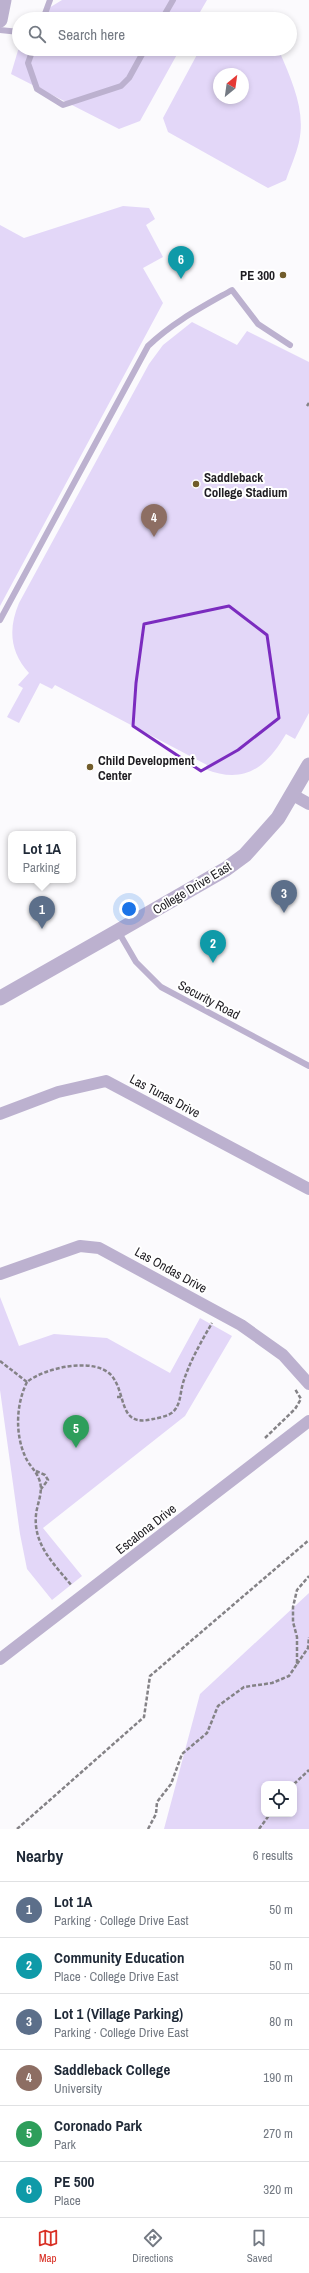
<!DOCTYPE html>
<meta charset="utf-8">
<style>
body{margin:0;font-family:"Archivo Narrow",sans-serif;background:#f6f6f7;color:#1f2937}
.controls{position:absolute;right:12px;bottom:12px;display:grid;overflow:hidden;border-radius:8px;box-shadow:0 2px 6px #0003}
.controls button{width:36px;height:36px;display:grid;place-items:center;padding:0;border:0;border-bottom:1px solid #e0e1e3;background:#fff;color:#1f2937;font:20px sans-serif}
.compass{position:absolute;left:213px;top:68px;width:36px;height:36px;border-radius:50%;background:#fff;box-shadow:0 2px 6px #0003;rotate:29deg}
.you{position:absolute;left:129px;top:909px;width:14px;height:14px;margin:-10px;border:3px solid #fff;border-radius:50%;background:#1a73e8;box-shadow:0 0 0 6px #1a73e833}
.badge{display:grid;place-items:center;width:26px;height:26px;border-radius:50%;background:#d93025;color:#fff;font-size:13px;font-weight:700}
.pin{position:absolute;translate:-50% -33px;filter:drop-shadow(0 1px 2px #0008)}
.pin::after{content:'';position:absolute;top:21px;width:14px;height:12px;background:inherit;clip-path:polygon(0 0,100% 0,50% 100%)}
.popup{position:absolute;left:8px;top:831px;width:68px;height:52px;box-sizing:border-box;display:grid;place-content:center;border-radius:8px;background:#fff;filter:drop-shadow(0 1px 3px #0005);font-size:13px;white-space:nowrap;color:#747a83}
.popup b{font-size:15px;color:#1f2937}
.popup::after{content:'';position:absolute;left:50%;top:100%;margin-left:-8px;border:8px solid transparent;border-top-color:#fff}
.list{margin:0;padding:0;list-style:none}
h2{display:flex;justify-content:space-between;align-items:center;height:52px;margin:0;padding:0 16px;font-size:17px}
h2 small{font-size:13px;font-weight:400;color:#747a83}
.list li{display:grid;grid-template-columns:26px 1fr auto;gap:12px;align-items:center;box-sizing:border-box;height:56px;padding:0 16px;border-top:1px solid #e0e1e3}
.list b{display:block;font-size:15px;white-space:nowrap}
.list p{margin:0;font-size:13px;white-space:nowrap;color:#747a83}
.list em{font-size:13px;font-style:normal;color:#747a83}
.icon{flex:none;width:22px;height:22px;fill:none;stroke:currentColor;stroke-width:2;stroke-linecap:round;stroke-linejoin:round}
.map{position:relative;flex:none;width:309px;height:1829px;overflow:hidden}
.search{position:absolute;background:#fff;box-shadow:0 2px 6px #0003;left:12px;right:12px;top:12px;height:44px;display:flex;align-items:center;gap:10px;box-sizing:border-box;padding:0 14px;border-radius:22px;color:#747a83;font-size:15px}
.sheet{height:388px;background:#fff}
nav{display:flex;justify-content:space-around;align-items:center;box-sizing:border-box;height:56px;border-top:1px solid #e0e1e3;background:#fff;font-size:11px;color:#747a83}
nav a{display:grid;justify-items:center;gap:2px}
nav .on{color:#d93025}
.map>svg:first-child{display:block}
.green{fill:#e3d7f8;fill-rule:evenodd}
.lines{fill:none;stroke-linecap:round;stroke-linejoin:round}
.path{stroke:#848286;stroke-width:2.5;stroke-dasharray:4 2;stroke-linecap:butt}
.service{stroke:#bcb1cf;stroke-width:6}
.minor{stroke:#bcb1cf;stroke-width:12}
.tertiary{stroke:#bcb1cf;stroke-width:15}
.marked{fill:none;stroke:#7b2cbf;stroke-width:3;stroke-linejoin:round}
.poi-dot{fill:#715c2b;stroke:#fff;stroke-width:1.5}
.labels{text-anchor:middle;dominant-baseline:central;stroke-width:4;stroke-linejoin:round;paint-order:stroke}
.poi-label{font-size:13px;font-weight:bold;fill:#1f1d22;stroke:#fff;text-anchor:start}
.street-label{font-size:13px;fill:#1f1d22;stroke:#fff}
</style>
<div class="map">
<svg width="309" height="1829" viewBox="0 0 309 1829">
<rect width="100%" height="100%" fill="#fbfafd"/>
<path class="green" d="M62,0H207L196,19H40L49,8Z
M19,47V49H180L140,121L119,129L11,74Z
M200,49H276L280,53C292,81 306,111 299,142C296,155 290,168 286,180L268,188L168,132L163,118ZM219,74H243V98H219Z
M123,206L149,208L155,219L146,225L163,257L143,268L163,303L0,606V225L24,238Z
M192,322L237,345L247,331L309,362V713L295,739L286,734C266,768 244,785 205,769L207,765L55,685L52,689L40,683L19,723L7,717L23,688L18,685L29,673C10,652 8,629 19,603L149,364L163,345Z
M0,1297L19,1346L54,1334L107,1338L170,1373L200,1318L232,1336L185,1416L43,1528L82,1576L52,1600L27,1569L20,1534L0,1390Z
M309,1593V1829H164L200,1694ZM264,1784H294V1814H264Z"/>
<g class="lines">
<path class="path" d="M307,406L309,403
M0,1361L27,1382C44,1368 95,1356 112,1376C127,1395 118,1428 153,1419C159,1418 168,1416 173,1412C181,1404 180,1393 183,1383C189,1363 201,1342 212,1323
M27,1382C16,1404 15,1434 25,1456C29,1466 37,1471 40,1482C43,1493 37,1504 36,1515C33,1545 55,1565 72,1586
M117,1397H122
M265,1438L295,1409L301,1399L295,1389
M36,1471L45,1475L48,1480L41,1489
M297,1664L308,1648L309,1637
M294,1784L309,1770
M17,1829L144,1717L150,1676L309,1540
M148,1829L156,1814L157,1802L171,1784L182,1754L207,1733L218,1706L244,1687L272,1683L289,1676L297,1664V1637L293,1622V1607L297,1590L309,1576
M259,1829L270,1814"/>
<path class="service" d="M43,19L50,0
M162,19L173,0
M0,30L19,32
M33,49L28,63L37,89L63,105L121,86L129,78L145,49
M0,620L148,346C173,322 202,307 232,290L258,324L290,345
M118,931L136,962L161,987L309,1066"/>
<path class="minor" d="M293,795L309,804
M0,1114L58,1092L106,1081L309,1189
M0,1274L80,1246L99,1248L241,1325L283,1355L309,1384
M0,1659L309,1421"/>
<path class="tertiary" d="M0,20L4,0
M0,998L118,931L226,869L245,855L278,818L309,765"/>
</g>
<path class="marked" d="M229,606L267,635L279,718L238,750L201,771L133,726L136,683L144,624Z"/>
<g class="poi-dot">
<circle cx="283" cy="275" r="4"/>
<circle cx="196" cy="484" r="4"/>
<circle cx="90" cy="767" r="4"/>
</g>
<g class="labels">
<g class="poi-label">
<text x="275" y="275" text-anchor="end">PE 300</text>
<text x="204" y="477">Saddleback<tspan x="204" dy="15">College Stadium</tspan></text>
<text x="98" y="760">Child Development<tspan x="98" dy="15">Center</tspan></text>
</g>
<g class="street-label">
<text transform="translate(192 888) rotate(-31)">College Drive East</text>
<text transform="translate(209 1000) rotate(28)">Security Road</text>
<text transform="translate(165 1096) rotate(28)">Las Tunas Drive</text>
<text transform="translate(171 1270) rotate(29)">Las Ondas Drive</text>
<text transform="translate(146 1529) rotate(-38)">Escalona Drive</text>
</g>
</g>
</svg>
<div class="controls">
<button><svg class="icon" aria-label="locate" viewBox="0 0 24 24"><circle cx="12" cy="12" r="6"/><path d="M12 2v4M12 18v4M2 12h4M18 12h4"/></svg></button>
</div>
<svg class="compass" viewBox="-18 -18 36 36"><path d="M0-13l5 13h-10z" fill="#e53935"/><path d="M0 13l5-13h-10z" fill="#747a83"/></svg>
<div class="you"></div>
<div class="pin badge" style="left:42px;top:929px;background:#5c6f8a">1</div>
<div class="popup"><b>Lot 1A</b>Parking</div>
<div class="pin badge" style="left:213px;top:963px;background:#0f9aa8">2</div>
<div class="pin badge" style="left:284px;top:913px;background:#5c6f8a">3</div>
<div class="pin badge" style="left:154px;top:537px;background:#8d6e63">4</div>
<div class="pin badge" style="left:76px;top:1448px;background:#2e9e5b">5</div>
<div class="pin badge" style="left:181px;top:279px;background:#0f9aa8">6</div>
<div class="search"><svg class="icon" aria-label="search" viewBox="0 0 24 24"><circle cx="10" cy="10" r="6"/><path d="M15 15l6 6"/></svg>Search here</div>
</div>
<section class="sheet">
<h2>Nearby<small>6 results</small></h2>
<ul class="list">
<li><span class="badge" style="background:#5c6f8a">1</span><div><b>Lot 1A</b><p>Parking · College Drive East</p></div><em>50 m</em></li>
<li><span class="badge" style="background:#0f9aa8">2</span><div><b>Community Education</b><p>Place · College Drive East</p></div><em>50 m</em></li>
<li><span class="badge" style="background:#5c6f8a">3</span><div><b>Lot 1 (Village Parking)</b><p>Parking · College Drive East</p></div><em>80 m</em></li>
<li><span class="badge" style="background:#8d6e63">4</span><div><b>Saddleback College</b><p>University</p></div><em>190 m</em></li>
<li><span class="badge" style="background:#2e9e5b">5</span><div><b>Coronado Park</b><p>Park</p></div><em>270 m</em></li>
<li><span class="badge" style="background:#0f9aa8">6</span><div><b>PE 500</b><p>Place</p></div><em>320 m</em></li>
</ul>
</section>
<nav>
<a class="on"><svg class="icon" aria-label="map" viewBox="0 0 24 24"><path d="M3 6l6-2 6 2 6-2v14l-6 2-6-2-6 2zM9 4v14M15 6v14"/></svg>Map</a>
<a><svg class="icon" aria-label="directions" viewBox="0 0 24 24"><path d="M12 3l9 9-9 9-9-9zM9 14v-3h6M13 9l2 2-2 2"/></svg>Directions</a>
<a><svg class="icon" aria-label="saved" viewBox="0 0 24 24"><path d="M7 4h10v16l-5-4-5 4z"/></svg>Saved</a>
</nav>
